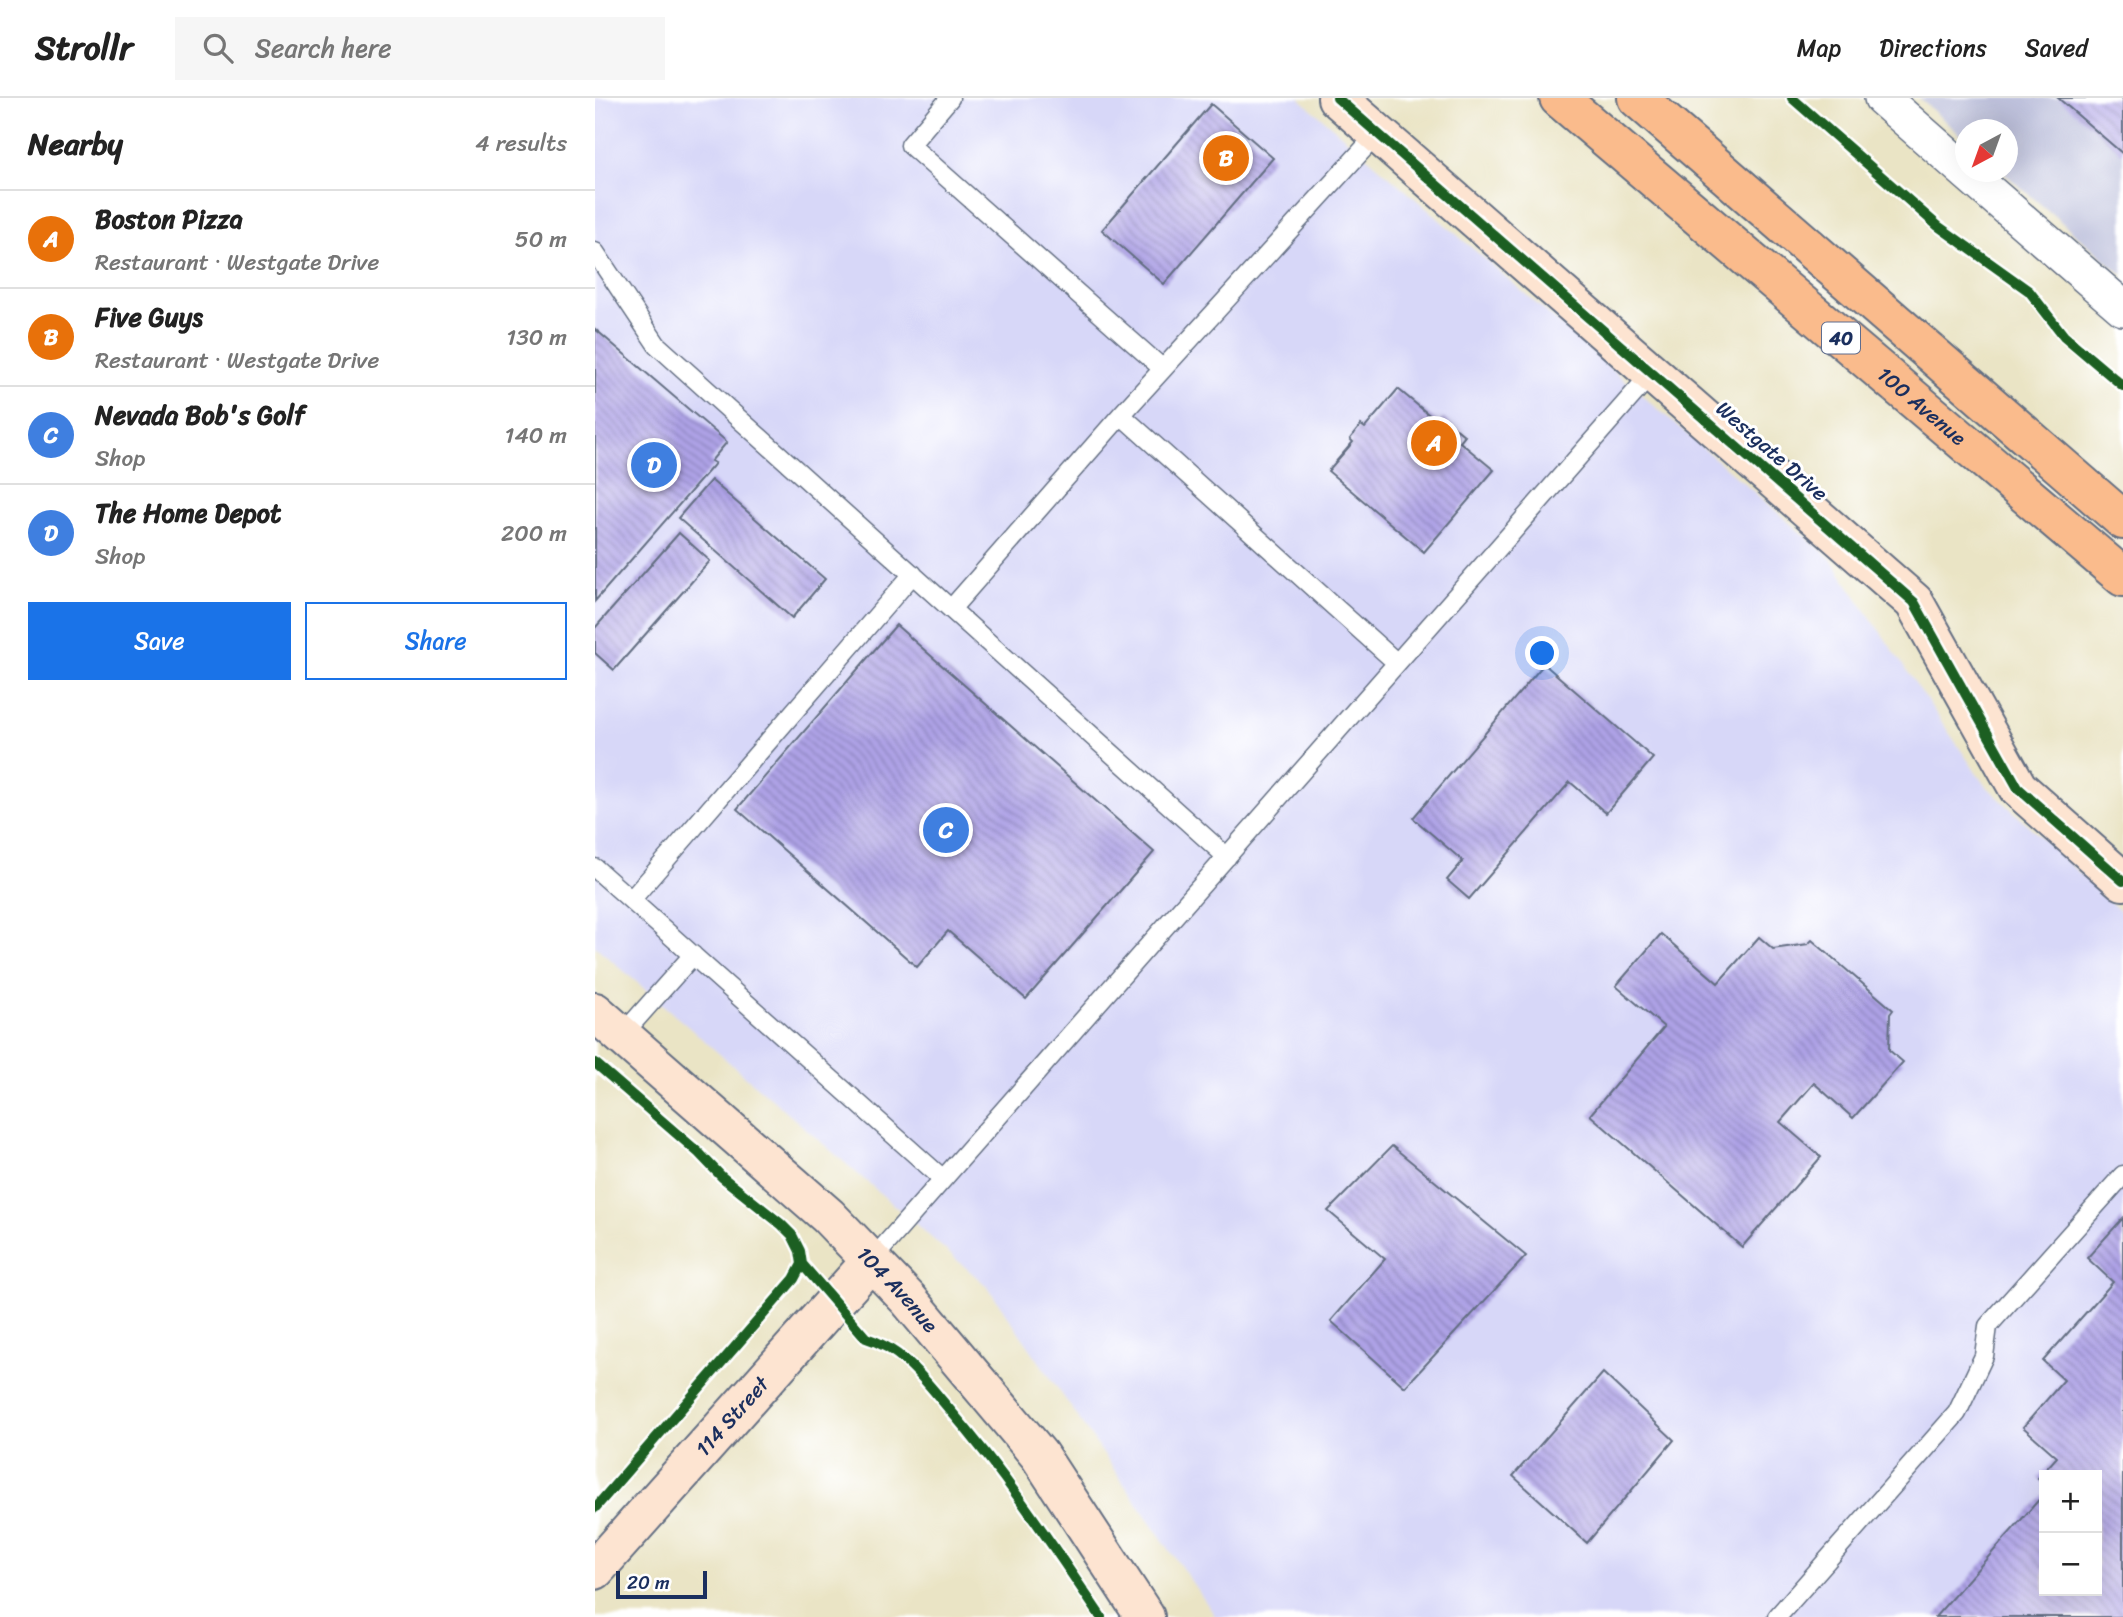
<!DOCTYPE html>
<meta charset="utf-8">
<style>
body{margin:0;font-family:Sriracha,sans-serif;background:#f6f6f6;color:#222}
.controls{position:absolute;right:21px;bottom:21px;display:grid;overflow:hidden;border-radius:0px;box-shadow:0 7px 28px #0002}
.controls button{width:63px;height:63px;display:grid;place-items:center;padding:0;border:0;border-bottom:2px solid #e0e0e0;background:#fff;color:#222;font:35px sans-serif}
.compass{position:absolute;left:1360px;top:21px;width:63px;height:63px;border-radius:50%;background:#fff;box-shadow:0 7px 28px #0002;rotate:221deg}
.scale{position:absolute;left:21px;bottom:18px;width:91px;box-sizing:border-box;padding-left:7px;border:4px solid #1b2f5e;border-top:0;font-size:19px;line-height:24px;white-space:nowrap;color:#1b2f5e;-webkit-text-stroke:5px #fff;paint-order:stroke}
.you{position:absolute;left:948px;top:556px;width:24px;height:24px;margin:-18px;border:5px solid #fff;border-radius:50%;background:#1a73e8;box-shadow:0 0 0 10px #1a73e833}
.badge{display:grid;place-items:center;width:46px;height:46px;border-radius:50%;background:#1a73e8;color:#fff;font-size:23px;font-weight:700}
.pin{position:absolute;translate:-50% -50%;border:4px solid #fff;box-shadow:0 2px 7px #0006}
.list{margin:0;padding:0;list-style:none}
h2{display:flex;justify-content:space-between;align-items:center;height:91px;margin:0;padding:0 28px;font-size:30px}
h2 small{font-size:23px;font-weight:400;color:#767676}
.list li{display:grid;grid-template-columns:46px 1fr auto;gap:21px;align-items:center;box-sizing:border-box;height:98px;padding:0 28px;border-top:2px solid #e0e0e0}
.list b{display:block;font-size:26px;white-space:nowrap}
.list p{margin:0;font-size:23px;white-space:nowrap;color:#767676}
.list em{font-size:23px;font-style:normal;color:#767676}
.actions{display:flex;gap:14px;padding:21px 28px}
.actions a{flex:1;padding:16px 0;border:2px solid #1a73e8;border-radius:0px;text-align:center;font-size:24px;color:#1a73e8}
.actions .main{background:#1a73e8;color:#fff}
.icon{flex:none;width:38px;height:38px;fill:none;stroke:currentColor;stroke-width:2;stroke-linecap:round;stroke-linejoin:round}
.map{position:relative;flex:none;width:1528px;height:1519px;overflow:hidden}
header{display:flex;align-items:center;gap:42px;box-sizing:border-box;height:98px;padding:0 35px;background:#fff;border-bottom:2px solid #e0e0e0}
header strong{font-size:33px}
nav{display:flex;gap:38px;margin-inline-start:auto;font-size:24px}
.search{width:490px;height:63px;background:#f6f6f6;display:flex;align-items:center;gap:18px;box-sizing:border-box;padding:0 24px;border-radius:0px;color:#767676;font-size:26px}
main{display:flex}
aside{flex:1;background:#fff}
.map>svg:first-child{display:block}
.built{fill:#d7d7f8;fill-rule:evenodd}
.industrial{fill:#bfc2dd}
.building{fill:url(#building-back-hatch)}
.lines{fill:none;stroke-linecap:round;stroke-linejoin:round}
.lane-casing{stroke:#636e82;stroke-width:21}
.street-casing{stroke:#636e82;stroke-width:38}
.secondary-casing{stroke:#636e82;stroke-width:42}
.primary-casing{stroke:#636e82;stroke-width:42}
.lane{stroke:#fff;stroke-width:18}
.street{stroke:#fff;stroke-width:35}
.secondary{stroke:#fde4d1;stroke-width:38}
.primary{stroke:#fabb8c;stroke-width:38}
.cycleway-casing{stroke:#fff;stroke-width:15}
.cycleway{stroke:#1b5e20;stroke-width:10}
.labels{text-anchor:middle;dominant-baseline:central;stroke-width:6;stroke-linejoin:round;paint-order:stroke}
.shield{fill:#fff;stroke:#5f6d8e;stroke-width:2}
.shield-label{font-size:19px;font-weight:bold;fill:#1b2f5e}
.street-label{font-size:21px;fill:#1b2f5e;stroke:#fff}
</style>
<header>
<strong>Strollr</strong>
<div class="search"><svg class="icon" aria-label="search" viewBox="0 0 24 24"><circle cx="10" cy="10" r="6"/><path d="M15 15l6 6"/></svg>Search here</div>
<nav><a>Map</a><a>Directions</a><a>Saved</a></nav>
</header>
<main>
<aside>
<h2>Nearby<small>4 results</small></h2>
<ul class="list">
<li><span class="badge" style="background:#e8710a">A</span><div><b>Boston Pizza</b><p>Restaurant · Westgate Drive</p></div><em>50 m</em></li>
<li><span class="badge" style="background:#e8710a">B</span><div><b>Five Guys</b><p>Restaurant · Westgate Drive</p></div><em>130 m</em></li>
<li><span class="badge" style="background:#3f7fe0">C</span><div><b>Nevada Bob's Golf</b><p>Shop</p></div><em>140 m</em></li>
<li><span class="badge" style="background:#3f7fe0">D</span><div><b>The Home Depot</b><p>Shop</p></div><em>200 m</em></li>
</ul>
<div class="actions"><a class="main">Save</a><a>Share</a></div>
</aside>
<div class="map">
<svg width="1528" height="1519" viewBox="0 0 1528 1519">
<defs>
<pattern id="building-back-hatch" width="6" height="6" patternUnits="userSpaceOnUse" patternTransform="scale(1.75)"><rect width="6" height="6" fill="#aea2e6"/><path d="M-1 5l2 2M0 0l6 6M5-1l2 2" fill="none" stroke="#8d84be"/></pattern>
</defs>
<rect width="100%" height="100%" fill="#fff"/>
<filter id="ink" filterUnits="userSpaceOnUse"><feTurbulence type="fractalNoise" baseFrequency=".0143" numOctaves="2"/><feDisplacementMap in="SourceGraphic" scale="14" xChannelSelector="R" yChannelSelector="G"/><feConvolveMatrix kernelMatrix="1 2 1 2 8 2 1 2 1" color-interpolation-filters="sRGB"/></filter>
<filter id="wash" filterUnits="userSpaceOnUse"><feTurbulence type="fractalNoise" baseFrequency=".00686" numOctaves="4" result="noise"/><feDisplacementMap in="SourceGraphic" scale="28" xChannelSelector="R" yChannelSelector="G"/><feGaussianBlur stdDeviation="1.57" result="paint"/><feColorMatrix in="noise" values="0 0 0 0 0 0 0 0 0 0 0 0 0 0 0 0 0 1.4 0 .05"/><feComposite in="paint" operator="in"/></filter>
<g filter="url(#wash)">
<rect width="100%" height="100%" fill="#eae4c5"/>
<path class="built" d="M0,0H704L1235,460L1389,686L1528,816V1519H621L392,1188L0,848ZM1449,1377H1502V1493H1449Z"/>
<path class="industrial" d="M1324,0H1528V177L1408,74H1412V32H1370V41Z"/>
<g id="blocks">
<path class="building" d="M1463,0H1528V56Z
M616,6L678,60L569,186L507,132Z
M0,231L132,344L116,363L120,365L117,369L0,503Z
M803,291L844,325L848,320L870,338L865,344L899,372L829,454L733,373L758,344L755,341L766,327L770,330Z
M116,382L230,481L197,520L83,420Z
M84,435L115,463L19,572L0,555V530Z
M301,527L559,754L431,901L353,833L322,869L142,711Z
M949,566L1058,660L1011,715L975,684L874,801L852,782L868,763L818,720Z
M1066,836L1123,885L1164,839L1178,851L1213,846L1217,842L1298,912L1295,916L1294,952L1308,964L1258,1020L1219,985L1185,1024L1226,1059L1147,1149L995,1017L1069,929L1021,888Z
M797,1048L931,1158L810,1289L736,1223L790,1161L733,1113Z
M1528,1120V1519H1340L1449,1396V1493H1502V1377H1449V1386L1443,1380L1462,1359L1428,1329L1469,1282L1448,1263L1518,1184L1492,1160Z
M1008,1275L1079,1342L992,1445L918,1378Z"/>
</g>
</g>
<g filter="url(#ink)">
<use href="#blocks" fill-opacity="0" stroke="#636e82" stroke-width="2"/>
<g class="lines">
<g class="lane-casing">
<path id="lane" d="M355,0L315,47L568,271
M0,154L62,247L632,759
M526,317L802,565
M318,476L36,802L348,1081
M356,511L526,317L783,35
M0,770L36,802
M27,937L98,857
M276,1163L1058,274
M1182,1519L1362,1315L1389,1258L1393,1228L1528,1077"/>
</g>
<g class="street-casing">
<path id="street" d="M1287,0L1370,73
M1371,74L1528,210"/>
</g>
<g class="secondary-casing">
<g id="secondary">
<path d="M742,0L1319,504L1423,690L1528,783"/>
<path id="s1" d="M0,914L233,1118L313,1201L444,1357L550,1519"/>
<path id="s2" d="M0,1472L276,1163"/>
</g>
</g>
<g class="primary-casing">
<g id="primary">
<path id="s3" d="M964,0L1528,479"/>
<path d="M1042,0L1528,422"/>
</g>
</g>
<use href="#lane" class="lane"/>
<use href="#street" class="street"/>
<use href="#secondary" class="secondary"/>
<use href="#primary" class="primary"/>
<g class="cycleway-casing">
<path id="cycleway" d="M742,0L1319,504L1423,690L1528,783
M1197,0L1343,128L1434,193L1469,238L1528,288
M0,965L104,1055L127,1079L186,1126L197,1137L205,1153L207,1166L271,1240C308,1251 331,1284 355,1312C411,1377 458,1448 506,1519
M0,1410L199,1181L207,1166"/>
</g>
<use href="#cycleway" class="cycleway"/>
</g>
</g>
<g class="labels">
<rect class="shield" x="1227" y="224.5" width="38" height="31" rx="5"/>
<g class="shield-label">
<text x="1246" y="240">40</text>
</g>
<g class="street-label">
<text stroke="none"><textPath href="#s3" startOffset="476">100 Avenue</textPath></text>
<text transform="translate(1177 353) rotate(41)">Westgate Drive</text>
<text stroke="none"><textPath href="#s1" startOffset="411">104 Avenue</textPath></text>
<text stroke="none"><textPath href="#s2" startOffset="206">114 Street</textPath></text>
</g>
</g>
</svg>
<div class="controls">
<button>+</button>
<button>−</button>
</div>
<svg class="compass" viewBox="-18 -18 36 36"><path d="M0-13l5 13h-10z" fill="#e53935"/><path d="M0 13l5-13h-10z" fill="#767676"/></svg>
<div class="scale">20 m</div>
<div class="you"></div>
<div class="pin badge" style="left:839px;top:345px;background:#e8710a">A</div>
<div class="pin badge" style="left:631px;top:60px;background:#e8710a">B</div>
<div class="pin badge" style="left:351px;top:732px;background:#3f7fe0">C</div>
<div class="pin badge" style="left:59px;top:367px;background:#3f7fe0">D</div>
</div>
</main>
